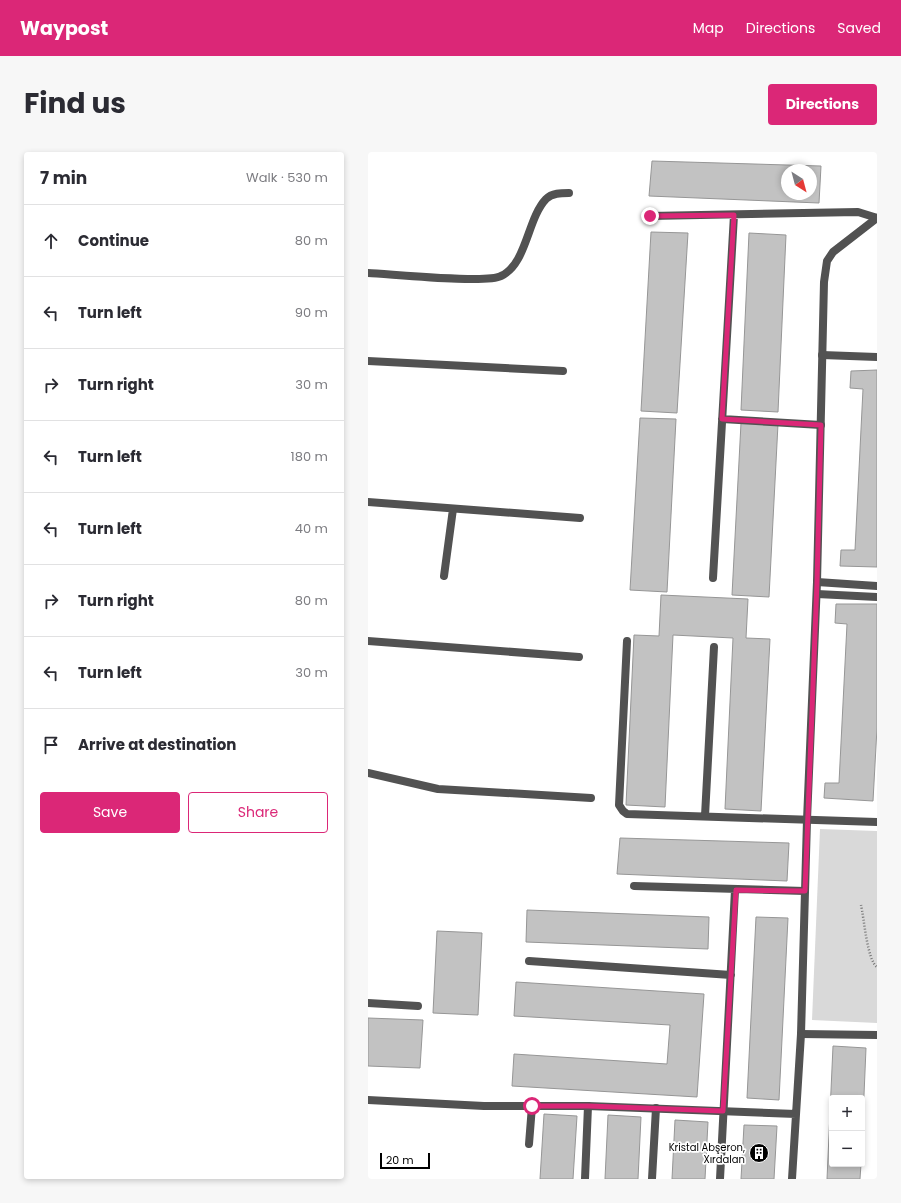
<!DOCTYPE html>
<meta charset="utf-8">
<style>
body{margin:0;font-family:Poppins,sans-serif;background:#f7f7f7;color:#2b2b33}
.controls{position:absolute;right:12px;bottom:12px;display:grid;overflow:hidden;border-radius:4px;box-shadow:0 2px 6px #0003}
.controls button{width:36px;height:36px;display:grid;place-items:center;padding:0;border:0;border-bottom:1px solid #e1e1e2;background:#fff;color:#2b2b33;font:20px sans-serif}
.compass{position:absolute;left:413px;top:12px;width:36px;height:36px;border-radius:50%;background:#fff;box-shadow:0 2px 6px #0003;rotate:144deg}
.scale{position:absolute;left:12px;bottom:10px;width:50px;box-sizing:border-box;padding-left:4px;border:2px solid #000;border-top:0;font-size:11px;line-height:14px;white-space:nowrap;color:#000;-webkit-text-stroke:3px #fff;paint-order:stroke}
.stop{position:absolute;width:12px;height:12px;margin:-9px;border:3px solid #db2777;border-radius:50%;background:#fff}
.stop.end{background:#db2777;border-color:#fff;box-shadow:0 1px 4px #0008}
.list{margin:0;padding:0;list-style:none}
h2{display:flex;justify-content:space-between;align-items:center;height:52px;margin:0;padding:0 16px;font-size:17px}
h2 small{font-size:13px;font-weight:400;color:#7c7c81}
.list li{display:grid;grid-template-columns:26px 1fr auto;gap:12px;align-items:center;box-sizing:border-box;height:72px;padding:0 16px;border-top:1px solid #e1e1e2}
.list b{display:block;font-size:15px;white-space:nowrap}
.list em{font-size:13px;font-style:normal;color:#7c7c81}
.actions{display:flex;gap:8px;padding:12px 16px}
.actions a{flex:1;padding:9px 0;border:1px solid #db2777;border-radius:4px;text-align:center;font-size:14px;color:#db2777}
.actions .main{background:#db2777;color:#fff}
.icon{flex:none;width:22px;height:22px;fill:none;stroke:currentColor;stroke-width:2;stroke-linecap:round;stroke-linejoin:round}
.map{position:relative;flex:none;width:509px;height:1027px;overflow:hidden;border-radius:4px}
header{display:flex;align-items:center;gap:24px;box-sizing:border-box;height:56px;padding:0 20px;background:#db2777;color:#fff}
header strong{font-size:19px}
nav{display:flex;gap:22px;margin-inline-start:auto;font-size:14px}
.intro{display:flex;align-items:center;justify-content:space-between;box-sizing:border-box;height:96px;padding:0 24px}
h1{margin:0;font-size:28px}
.button{padding:10px 18px;border-radius:4px;background:#db2777;color:#fff;font-size:14px;font-weight:700}
main{display:flex;gap:24px;padding:0 24px}
aside{flex:1;background:#fff;border-radius:4px;box-shadow:0 2px 6px #0003}
.map>svg:first-child{display:block}
.green{fill:#d9d9d9}
.building{fill:#c2c2c2;stroke:#969696;fill-rule:evenodd}
.lines{fill:none;stroke-linecap:round;stroke-linejoin:round}
.path{stroke:#747474;stroke-width:2.5;stroke-dasharray:1 2;stroke-linecap:butt}
.service{stroke:#525252;stroke-width:8}
.minor{stroke:#525252;stroke-width:8}
.route{stroke:#db2777;stroke-width:5}
.labels{text-anchor:middle;dominant-baseline:central;stroke-width:3.5;stroke-linejoin:round;paint-order:stroke}
.poi-label{font-size:10px;fill:#000;stroke:#fff;text-anchor:end}
</style>
<header>
<strong>Waypost</strong>
<nav><a>Map</a><a>Directions</a><a>Saved</a></nav>
</header>
<div class="intro"><h1>Find us</h1><a class="button">Directions</a></div>
<main>
<aside>
<h2>7 min<small>Walk · 530 m</small></h2>
<ul class="list">
<li><svg class="icon" aria-label="ahead" viewBox="0 0 24 24"><path d="M12 20V5M6 11l6-6 6 6"/></svg><div><b>Continue</b></div><em>80 m</em></li>
<li><svg class="icon" aria-label="left" viewBox="0 0 24 24"><path d="M17 20v-9H6M10 6l-5 5 5 5"/></svg><div><b>Turn left</b></div><em>90 m</em></li>
<li><svg class="icon" aria-label="right" viewBox="0 0 24 24"><path d="M7 20v-9h11M14 6l5 5-5 5"/></svg><div><b>Turn right</b></div><em>30 m</em></li>
<li><svg class="icon" aria-label="left" viewBox="0 0 24 24"><path d="M17 20v-9H6M10 6l-5 5 5 5"/></svg><div><b>Turn left</b></div><em>180 m</em></li>
<li><svg class="icon" aria-label="left" viewBox="0 0 24 24"><path d="M17 20v-9H6M10 6l-5 5 5 5"/></svg><div><b>Turn left</b></div><em>40 m</em></li>
<li><svg class="icon" aria-label="right" viewBox="0 0 24 24"><path d="M7 20v-9h11M14 6l5 5-5 5"/></svg><div><b>Turn right</b></div><em>80 m</em></li>
<li><svg class="icon" aria-label="left" viewBox="0 0 24 24"><path d="M17 20v-9H6M10 6l-5 5 5 5"/></svg><div><b>Turn left</b></div><em>30 m</em></li>
<li><svg class="icon" aria-label="arrive" viewBox="0 0 24 24"><path d="M6 21V4h12l-3 4 3 4H6"/></svg><div><b>Arrive at destination</b></div></li>
</ul>
<div class="actions"><a class="main">Save</a><a>Share</a></div>
</aside>
<div class="map">
<svg width="509" height="1027" viewBox="0 0 509 1027">
<rect width="100%" height="100%" fill="#fff"/>
<path class="green" d="M452,677L509,679V871L444,868Z"/>
<path class="building" d="M284,9L453,14L451,51L281,44ZM419,18H443V42H419Z
M283,80L320,81L309,261L273,259Z
M381,81L418,83L410,260L373,258Z
M509,218V415L472,414L473,398H487L495,237L482,236L483,219Z
M272,266L308,267L299,440L262,438Z
M373,271L410,272L401,445L364,443Z
M293,443L380,447L378,486L402,487L393,659L357,657L365,486L305,483L297,655L258,653L266,483L291,484Z
M468,452H509V576L505,649L456,646L457,631H471L479,472L467,471Z
M252,686L421,691L419,729L249,722Z
M159,758L341,765L340,797L158,790Z
M388,765L420,766L411,948L379,946Z
M69,779L114,781L110,863L65,861Z
M148,830L336,842L329,945L144,934L146,902L299,912L302,873L146,864Z
M0,866L55,868L52,916L0,914Z
M465,894L498,896L494,990V946H464V1012H493L492,1027H459Z
M176,962L209,964L205,1027H172Z
M240,963L273,965L270,1027H237Z
M307,968L340,970L337,1027H304Z
M376,973L409,974L406,1027H373Z"/>
<g class="lines">
<path class="path" d="M493,753C496,765 499,808 509,815"/>
<path class="service" d="M282,64L490,60L509,66
M454,203L509,205
M354,267L453,273
M345,426L366,63
M449,430L509,434
M449,442L509,445
M259,489L251,653L255,659L259,662L509,670
M337,664L346,495
M266,734L437,739
M161,809L363,823
M0,851L50,854
M433,882L509,883
M161,992L164,954
M217,1027L220,954
M284,1027L288,956
M352,1027L367,738"/>
<path class="minor" d="M0,121C23,122 119,132 133,124C159,112 159,67 178,47C184,41 193,41 201,41
M0,209L195,219
M0,350L212,366
M76,424L85,357
M0,489L211,505
M0,621L70,637L223,646
M0,948L116,954H220L428,962
M424,1027L433,882L439,668L449,430L456,130L459,109L465,100L509,66"/>
</g>
<g class="lines">
<path class="route" d="M164,954H220L355,959L368,738L437,739L449,430L453,273L354,267L366,63L282,64"/>
</g>
<defs>
<g id="building-disc" transform="scale(1)"><circle r="9.5" fill="#000" stroke="#fff"/><path d="M-4-6H4V6H1V3H-1V6H-4ZM-2.5-4.3h1.7v1.8h-1.7ZM.8-4.3h1.7v1.8H.8ZM-2.5-1h1.7V.8h-1.7ZM.8-1h1.7V.8H.8Z" fill="#fff"/></g>
</defs>
<g fill-rule="evenodd">
<use href="#building-disc" x="391" y="1001"/>
</g>
<g class="labels">
<g class="poi-label">
<text x="377" y="995">Kristal Abşeron,<tspan x="377" dy="12">Xırdalan</tspan></text>
</g>
</g>
</svg>
<div class="controls">
<button>+</button>
<button>−</button>
</div>
<svg class="compass" viewBox="-18 -18 36 36"><path d="M0-13l5 13h-10z" fill="#e53935"/><path d="M0 13l5-13h-10z" fill="#7c7c81"/></svg>
<div class="scale">20 m</div>
<div class="stop" style="left:164px;top:954px"></div>
<div class="stop end" style="left:282px;top:64px"></div>
</div>
</main>
